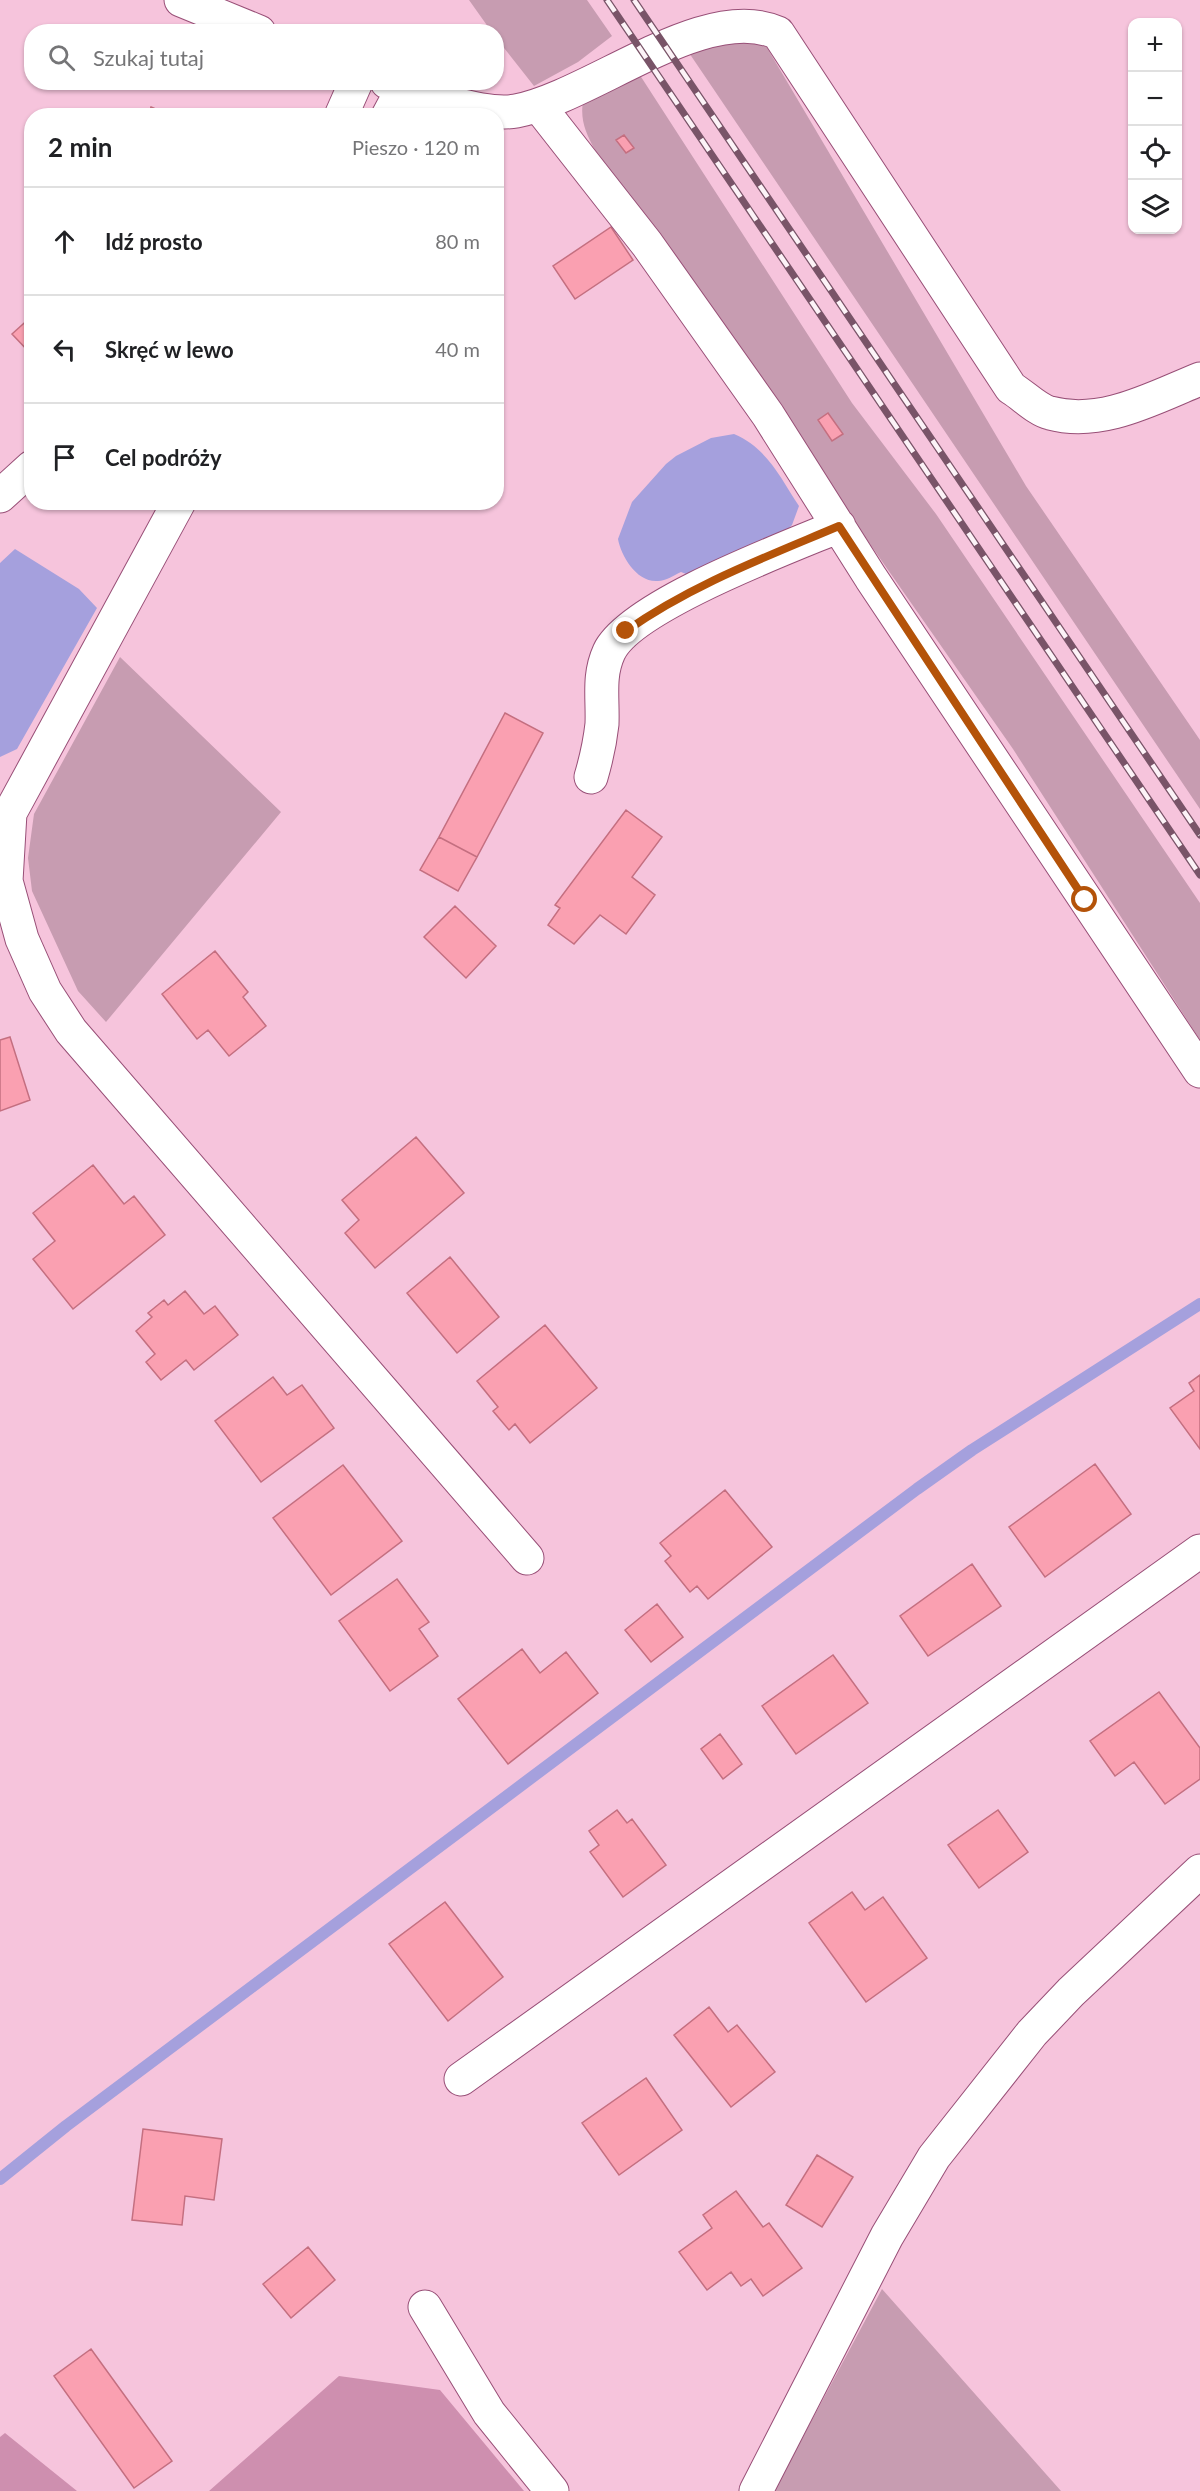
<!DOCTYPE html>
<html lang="pl">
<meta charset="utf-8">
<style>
body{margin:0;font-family:Lato,sans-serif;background:#f2f2f2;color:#202124}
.controls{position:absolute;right:18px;top:18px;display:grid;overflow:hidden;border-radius:12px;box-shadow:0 2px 4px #0004}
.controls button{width:54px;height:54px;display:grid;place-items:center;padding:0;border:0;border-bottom:2px solid #e0e0e0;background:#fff;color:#202124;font:30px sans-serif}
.stop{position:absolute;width:18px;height:18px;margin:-14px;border:4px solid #b45309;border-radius:50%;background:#fff}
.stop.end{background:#b45309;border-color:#fff;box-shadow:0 2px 6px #0008}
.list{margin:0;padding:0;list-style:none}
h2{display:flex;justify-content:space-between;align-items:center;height:78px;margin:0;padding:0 24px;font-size:26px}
h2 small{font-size:20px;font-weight:400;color:#757577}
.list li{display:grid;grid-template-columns:39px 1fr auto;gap:18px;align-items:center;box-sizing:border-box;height:108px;padding:0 24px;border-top:2px solid #e0e0e0}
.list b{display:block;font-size:22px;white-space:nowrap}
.list em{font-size:20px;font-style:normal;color:#757577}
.icon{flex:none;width:33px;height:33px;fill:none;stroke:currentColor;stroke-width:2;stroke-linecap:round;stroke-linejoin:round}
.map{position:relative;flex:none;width:1200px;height:2491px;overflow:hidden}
.search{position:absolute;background:#fff;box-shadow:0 2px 4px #0004;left:24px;top:24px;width:480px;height:66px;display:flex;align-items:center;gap:15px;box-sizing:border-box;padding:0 21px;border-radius:24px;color:#757577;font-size:22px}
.panel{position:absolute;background:#fff;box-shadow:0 2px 4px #0004;left:24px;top:108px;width:480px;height:402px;border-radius:24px}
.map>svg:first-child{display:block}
.green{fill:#c79cb1}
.forest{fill:#ce8faf}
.water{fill:#a5a0dd}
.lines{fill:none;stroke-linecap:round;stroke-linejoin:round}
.stream{stroke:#a5a0dd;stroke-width:12}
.building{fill:#faa0b1;stroke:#c46f80;stroke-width:1.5}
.minor-casing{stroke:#984f77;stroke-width:35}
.minor{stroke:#fff;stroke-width:33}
.rail-casing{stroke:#795468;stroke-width:7}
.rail{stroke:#fcf3f7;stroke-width:4.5;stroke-dasharray:14;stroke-linecap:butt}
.route{stroke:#b45309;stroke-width:8}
</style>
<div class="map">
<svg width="1200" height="2491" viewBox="0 0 1200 2491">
<rect width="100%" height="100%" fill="#f6c4dc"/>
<path class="green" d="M469,0H587L612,36L578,62L534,86L497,39L496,32L491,31Z
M693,29L766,46L1026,486L1200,740V809L679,38Z
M634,66L852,403L936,514L1200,903V1040L1013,749L595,150C585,132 579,117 584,97Z
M120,657L281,812L106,1022L78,991L32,891L28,858L34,814Z
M882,2289L1061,2491H774Z"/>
<path class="forest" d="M339,2376L440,2390L524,2491H209Z
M5,2433L77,2491H0V2437Z"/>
<path class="water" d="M734,434C767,448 780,477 799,506L792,525L785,532L697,570L686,574L681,572C674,575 666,581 658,581C637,583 621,556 618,539L632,502L666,464L676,456L711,438Z
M15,549L79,589L97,608L17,749L0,757V563Z"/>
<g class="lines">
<path class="stream" d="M0,2179L66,2126L917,1489L972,1450L1200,1304"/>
</g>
<path class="building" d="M151,107L172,116H148Z
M624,135L634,148L626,153L616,140Z
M611,227L633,260L575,299L553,266Z
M32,316V355L12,334Z
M828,413L843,434L832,441L818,420Z
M505,713L543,733L477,857L439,837Z
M626,810L662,837L632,877L655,895L626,934L600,915L574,944L548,925L560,908L555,905Z
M439,837L477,857L458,891L420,870Z
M455,906L496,946L466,978L424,937Z
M215,951L248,992L243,997L266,1026L229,1056L208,1030L197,1039L162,994Z
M10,1037L30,1100L0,1111V1040Z
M416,1137L464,1193L375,1268L345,1233L359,1220L342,1200Z
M93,1165L124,1204L134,1196L165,1235L73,1309L33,1259L55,1241L33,1213Z
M450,1257L499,1317L457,1353L407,1293Z
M185,1291L204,1314L215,1306L238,1335L194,1370L186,1360L161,1380L146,1362L155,1354L136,1331L152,1317L148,1313L164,1300L168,1305Z
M545,1325L597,1388L530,1443L515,1424L509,1430L493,1411L498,1407L477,1381Z
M1200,1375V1449L1170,1408L1194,1391L1189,1383Z
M273,1377L287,1395L302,1385L334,1428L261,1482L215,1421Z
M1095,1464L1131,1514L1045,1577L1009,1527Z
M343,1465L402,1541L331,1595L273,1518Z
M725,1490L772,1547L708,1599L697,1586L690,1592L665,1561L671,1556L660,1543Z
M972,1564L1001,1606L928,1656L900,1616Z
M397,1579L429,1622L419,1629L438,1656L390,1691L339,1621Z
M657,1604L683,1637L651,1662L625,1630Z
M522,1649L540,1673L566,1652L598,1693L508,1764L458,1699Z
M833,1655L868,1703L796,1754L762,1706Z
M1159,1692L1200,1748V1779L1165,1804L1134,1762L1115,1776L1090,1741Z
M720,1734L742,1764L723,1779L701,1749Z
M617,1810L627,1823L632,1819L666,1865L623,1897L590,1852L599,1845L589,1831Z
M998,1810L1028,1852L979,1888L948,1845Z
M852,1892L865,1910L883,1897L927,1958L866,2002L809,1923Z
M445,1902L503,1977L448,2021L389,1944Z
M709,2007L728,2032L737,2025L775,2072L731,2107L674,2035Z
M646,2078L682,2130L619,2175L582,2123Z
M143,2129L222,2139L214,2200L185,2196L182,2225L132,2220Z
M817,2155L853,2177L822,2227L786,2205Z
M736,2191L763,2227L769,2223L802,2268L763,2296L751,2279L741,2286L731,2272L707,2290L679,2252L712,2228L703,2215Z
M308,2247L335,2280L291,2318L263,2284Z
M91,2349L172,2461L134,2488L54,2376Z"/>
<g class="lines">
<g class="minor-casing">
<path id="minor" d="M181,0L259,32
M387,82C418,94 485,117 516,111C593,96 705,0 778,33L1011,388C1023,395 1037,410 1050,413C1102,427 1153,398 1200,379
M538,105L647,244L768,415L871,578L1200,1071
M341,116L356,82
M388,116L403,88
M0,496L32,467
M179,502L10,813L6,881L22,939L45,991L71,1031L527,1558
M591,777C596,760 600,742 602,724C603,698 598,676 609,652C630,606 789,547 839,526
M461,2079L1200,1551
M425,2307L489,2413L552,2491
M756,2491L887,2236L934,2157L1032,2033L1071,1992L1200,1871"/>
</g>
<use href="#minor" class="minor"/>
<g class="rail-casing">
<path id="rail" d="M607,0L1200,875
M634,0L1200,835"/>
</g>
<use href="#rail" class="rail"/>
</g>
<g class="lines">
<path class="route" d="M626,631C691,585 766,557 839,526L1085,900"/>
</g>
</svg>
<div class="controls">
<button>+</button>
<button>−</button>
<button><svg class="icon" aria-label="locate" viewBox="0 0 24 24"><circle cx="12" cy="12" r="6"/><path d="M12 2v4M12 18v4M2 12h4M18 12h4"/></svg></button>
<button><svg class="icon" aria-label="layers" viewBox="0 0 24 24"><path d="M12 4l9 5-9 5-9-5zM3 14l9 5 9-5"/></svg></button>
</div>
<div class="stop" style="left:1085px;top:900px"></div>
<div class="stop end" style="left:626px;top:631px"></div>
<div class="search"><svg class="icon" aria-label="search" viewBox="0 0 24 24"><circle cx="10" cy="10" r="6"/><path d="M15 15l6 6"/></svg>Szukaj tutaj</div>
<section class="panel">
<h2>2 min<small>Pieszo · 120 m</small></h2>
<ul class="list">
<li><svg class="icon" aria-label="ahead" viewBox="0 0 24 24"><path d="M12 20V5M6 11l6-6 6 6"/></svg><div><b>Idź prosto</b></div><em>80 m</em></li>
<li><svg class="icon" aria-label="left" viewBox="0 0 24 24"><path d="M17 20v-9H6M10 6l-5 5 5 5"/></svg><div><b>Skręć w lewo</b></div><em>40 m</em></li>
<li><svg class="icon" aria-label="arrive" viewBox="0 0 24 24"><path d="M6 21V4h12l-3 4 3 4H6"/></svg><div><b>Cel podróży</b></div></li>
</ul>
</section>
</div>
